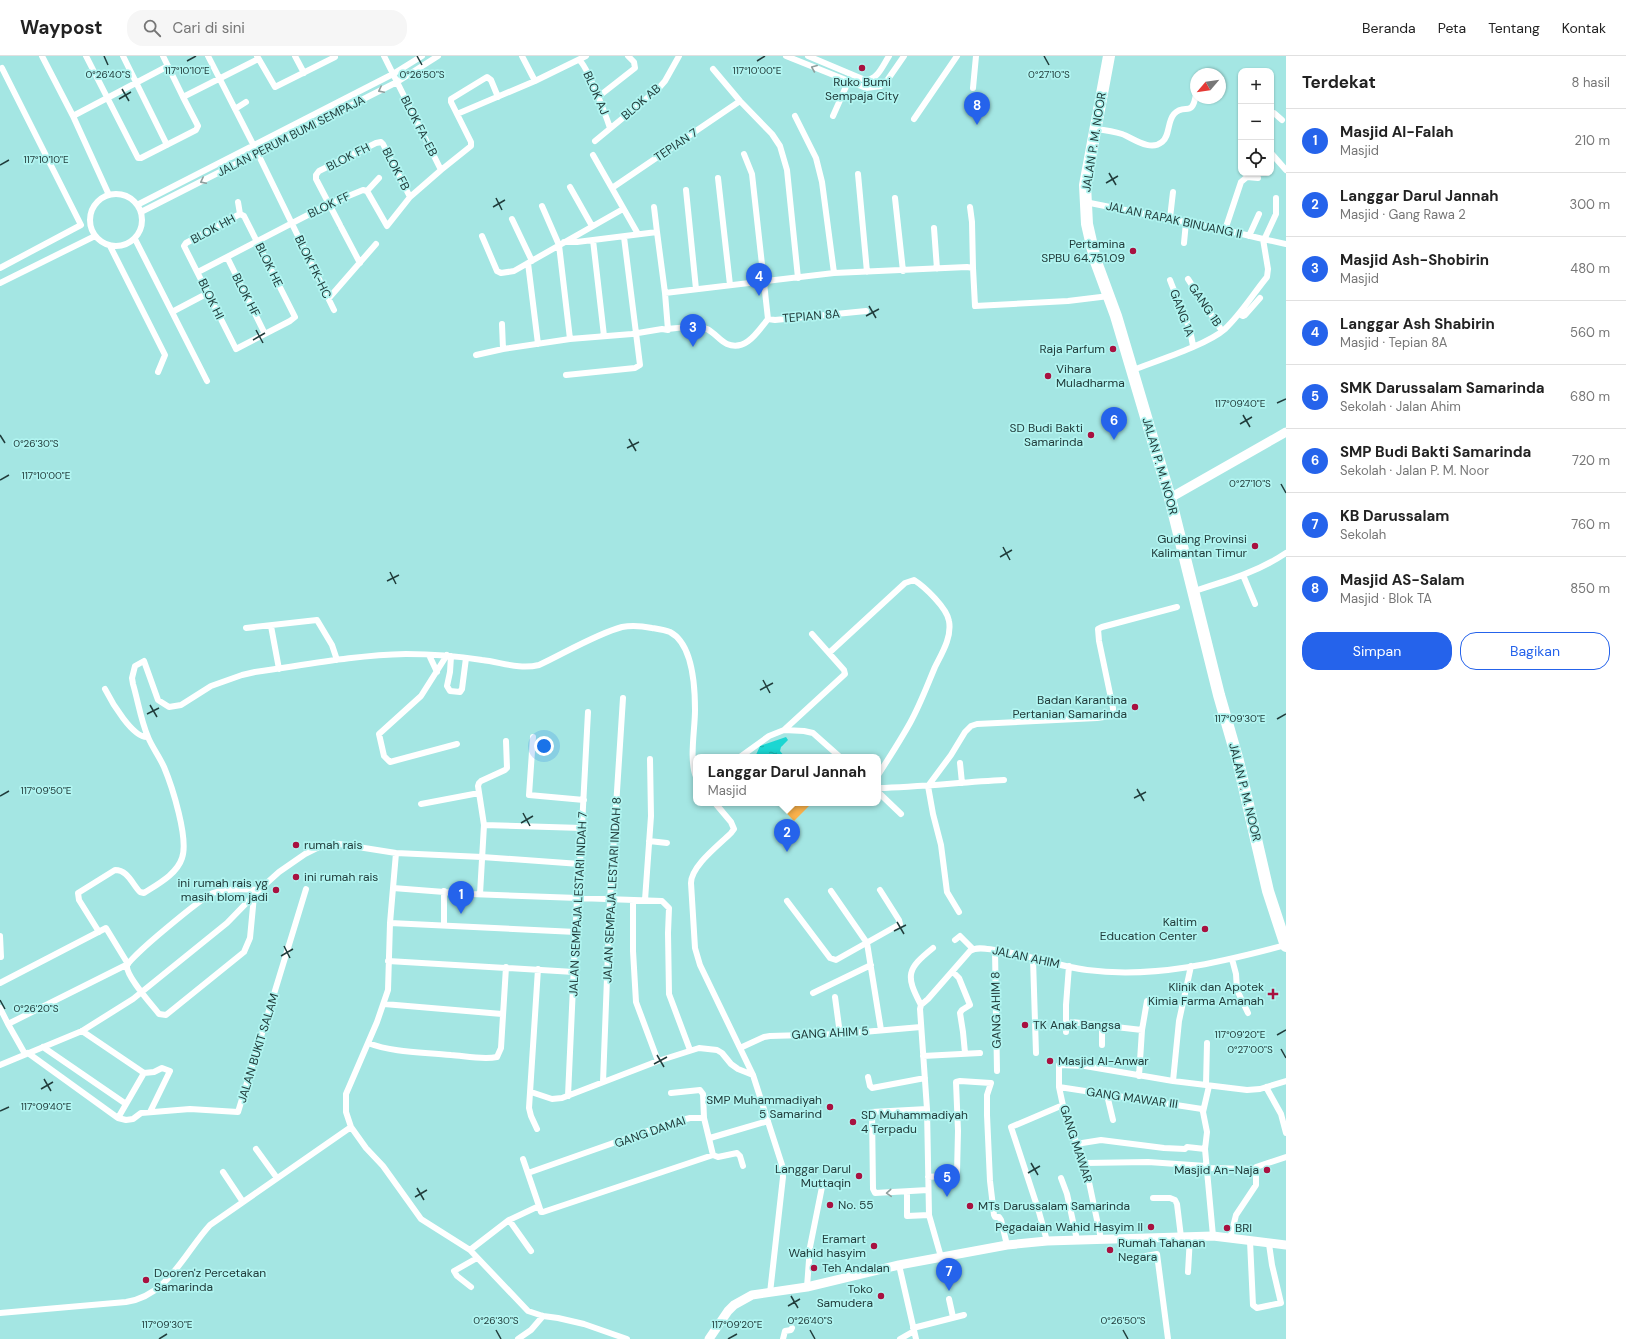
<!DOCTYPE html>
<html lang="id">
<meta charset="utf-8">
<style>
body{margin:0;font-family:"DM Sans",sans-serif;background:#f6f6f6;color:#222}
.controls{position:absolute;right:12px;top:12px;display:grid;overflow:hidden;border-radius:8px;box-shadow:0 1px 3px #0004}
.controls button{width:36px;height:36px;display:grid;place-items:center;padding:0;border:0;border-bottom:1px solid #e0e0e0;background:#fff;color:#222;font:20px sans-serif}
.compass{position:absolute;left:1190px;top:12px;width:36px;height:36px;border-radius:50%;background:#fff;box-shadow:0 1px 3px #0004;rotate:241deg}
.you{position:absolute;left:544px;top:690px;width:14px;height:14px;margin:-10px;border:3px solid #fff;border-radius:50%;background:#1a73e8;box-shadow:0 0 0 6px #1a73e833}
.badge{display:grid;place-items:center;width:26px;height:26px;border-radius:50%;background:#2563eb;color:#fff;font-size:13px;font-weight:700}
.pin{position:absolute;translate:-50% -33px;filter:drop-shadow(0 1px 2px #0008)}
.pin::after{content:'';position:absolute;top:21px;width:14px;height:12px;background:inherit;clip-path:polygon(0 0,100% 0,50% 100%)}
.popup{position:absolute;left:693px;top:698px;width:188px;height:52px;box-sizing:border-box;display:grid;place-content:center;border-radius:8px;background:#fff;filter:drop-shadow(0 1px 3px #0005);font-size:13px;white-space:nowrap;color:#767676}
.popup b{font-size:15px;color:#222}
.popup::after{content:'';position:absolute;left:50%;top:100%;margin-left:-8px;border:8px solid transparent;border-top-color:#fff}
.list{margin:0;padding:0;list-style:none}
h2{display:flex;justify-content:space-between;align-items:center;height:52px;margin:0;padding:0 16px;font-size:17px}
h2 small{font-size:13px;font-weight:400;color:#767676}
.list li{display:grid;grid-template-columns:26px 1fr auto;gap:12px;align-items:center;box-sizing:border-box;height:64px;padding:0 16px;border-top:1px solid #e0e0e0}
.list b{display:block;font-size:15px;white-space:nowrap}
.list p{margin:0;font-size:13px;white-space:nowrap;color:#767676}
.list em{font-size:13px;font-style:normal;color:#767676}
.actions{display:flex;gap:8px;padding:12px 16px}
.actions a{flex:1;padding:9px 0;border:1px solid #2563eb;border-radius:16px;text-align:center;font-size:14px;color:#2563eb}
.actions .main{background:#2563eb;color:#fff}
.icon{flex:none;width:22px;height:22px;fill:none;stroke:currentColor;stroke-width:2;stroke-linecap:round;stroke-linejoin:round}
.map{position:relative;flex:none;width:1286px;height:1283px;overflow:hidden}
header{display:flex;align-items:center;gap:24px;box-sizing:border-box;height:56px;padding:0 20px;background:#fff;border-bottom:1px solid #e0e0e0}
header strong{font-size:19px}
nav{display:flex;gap:22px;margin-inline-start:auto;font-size:14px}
.search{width:280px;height:36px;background:#f6f6f6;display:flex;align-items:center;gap:10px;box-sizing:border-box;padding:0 14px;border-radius:16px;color:#767676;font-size:15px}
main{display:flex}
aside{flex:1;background:#fff}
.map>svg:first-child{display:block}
.pitch{fill:#fbb24b}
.water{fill:url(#water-ripples)}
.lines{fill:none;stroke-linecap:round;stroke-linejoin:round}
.street{stroke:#fff;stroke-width:6}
.secondary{stroke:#fff;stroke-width:9}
.highway{stroke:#fff;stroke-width:12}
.oneway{stroke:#909e9d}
.ticks{fill:none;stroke:#213c3b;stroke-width:1.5}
.poi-dot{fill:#a81140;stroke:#b1f4f0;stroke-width:1.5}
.labels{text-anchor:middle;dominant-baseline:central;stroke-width:3.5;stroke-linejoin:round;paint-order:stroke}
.poi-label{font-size:12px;fill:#213c3b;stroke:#b1f4f0;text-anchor:end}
.street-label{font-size:12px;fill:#213c3b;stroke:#b1f4f0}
.ticks-label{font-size:10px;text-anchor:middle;fill:#213c3b;stroke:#b1f4f0;stroke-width:3.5;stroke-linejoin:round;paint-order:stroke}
</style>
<header>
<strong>Waypost</strong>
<div class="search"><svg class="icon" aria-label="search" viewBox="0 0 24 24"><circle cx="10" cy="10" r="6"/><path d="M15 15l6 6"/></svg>Cari di sini</div>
<nav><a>Beranda</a><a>Peta</a><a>Tentang</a><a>Kontak</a></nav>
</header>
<main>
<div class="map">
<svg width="1286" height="1283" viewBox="0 0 1286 1283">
<defs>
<pattern id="water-ripples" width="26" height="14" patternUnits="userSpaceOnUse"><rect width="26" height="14" fill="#1bd6d2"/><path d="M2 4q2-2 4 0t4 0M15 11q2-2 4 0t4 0" fill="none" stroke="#18afac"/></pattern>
</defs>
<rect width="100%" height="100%" fill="#a4e6e3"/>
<path class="pitch" d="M777,747H812L794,765Z"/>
<path class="water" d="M786,681L788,684L781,691L780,695L785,701H755L760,690Z"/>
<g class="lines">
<path class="street" d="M42,0L73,60
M86,0L138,102H141L196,74L198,70L183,41
M123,0L167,89
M163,0L183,41L258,3
M208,0L258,98L334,254
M257,0L275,31L335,1
M295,0L304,17
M384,0L441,114
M522,0L535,25
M786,0L866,32L881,30L886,26L904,0
M808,0L865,24C877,25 883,9 889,0
M579,4C587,9 606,60 610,72
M713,13L740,45L772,78L780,90L787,114L798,222
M973,32L976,0
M598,41L635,12L634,6L628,0
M235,53L246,46
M457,58L535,25L586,0
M1271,58L1274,57L1282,64
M795,60L816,102L822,126L834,217
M833,60L848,26
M914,63L957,0
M1095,73C1104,74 1113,75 1122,78C1133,82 1150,96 1162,86C1170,80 1167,66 1174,58C1185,46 1192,63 1196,38
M595,85L658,33L665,25L679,0
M1271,97L1286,114
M744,98L752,118L768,263L775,264L866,255
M593,99L638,178
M858,118L867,216
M718,122L730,229
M570,131L592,170
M612,132L740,45
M686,134L696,233
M367,135L387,170L410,141L441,114L471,90V86L451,46V43L487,21L491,24L498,41
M367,135L379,122
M90 164a26 26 0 1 1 52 0a26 26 0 1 1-52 0Z
M109,139L73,60L168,10
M895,142L903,215
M238,146L240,158
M1085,146L1225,174L1263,183L1286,188
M137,149L393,18L422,0
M542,150L559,189L570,283
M654,151L657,176
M970,151L972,166L973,212
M141,156L397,26L438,0
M240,158L244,160L295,261L290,265L236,293L184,190L186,187Z
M1170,162L1173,136
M512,163L532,205
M340,169L316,123V119L319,115L376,87L381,86L383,88L410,141
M341,171L360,207
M934,172L937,213
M1225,174L1241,126L1247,121L1258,122
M482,180L497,215L501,217L514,215L623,153
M1249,180L1259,158
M135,183L172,256
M593,184L604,280
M1264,184L1276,158V142
M564,186H577L657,176L665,237L834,217L967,211L973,212L975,250L1068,245L1109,240
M1184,187L1186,166
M110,190L165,299L158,316
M227,201L265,278
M528,207L538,288
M0,212L81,169L2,12
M198,216L329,148L363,134L367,135
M1188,223L1222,275
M1170,224C1178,246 1190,266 1193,290
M0,227L95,180
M329,242L376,188
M1239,258L1243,260L1245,259L1260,242
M502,268L503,293L570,283L632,278L662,273L668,274L665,237
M668,273C678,272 699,269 707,273C715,277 720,285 727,288C746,296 758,275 768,263
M476,299L503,293
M1133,314C1156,305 1207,289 1225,273C1241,258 1253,238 1267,221L1268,213L1263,183
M566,319L635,312L640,309L624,181
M207,325L172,256L208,237
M1243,519L1255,548
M1194,535C1226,525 1258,516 1286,497
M271,570L279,613
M246,572L317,564L332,589L337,604
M829,597L905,527L914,524C925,531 947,552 949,565C952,581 942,597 935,611C927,630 920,649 910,667C900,685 889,702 878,719
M429,599L437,616
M447,599L421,640L379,678L384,700L390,706L457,688
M451,600L450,616L447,630L450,635L460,636L462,633L466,602
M105,633C111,645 133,683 148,681
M784,674L845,618L844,614L812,578
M533,681L529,739L584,744
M740,701L769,680L784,674L804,675L813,677L840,701
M960,707L962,727
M878,732C920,731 962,726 1004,724
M878,736L901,758
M715,747L731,766L734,773L731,777C719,789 691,810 691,827L695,892L700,909L753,1019L782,1109L783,1121L770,1237
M421,748L479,737
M484,769L582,772
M649,785L667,787
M396,797L390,867L388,934L377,966L346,1038V1056L351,1071L366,1092L383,1110L421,1163L470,1194L528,1255L543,1260L558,1262L584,1268L627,1283
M393,832L470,838L662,845L669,852L668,877L669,938L690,994
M444,835V869
M831,835L867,887L881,974
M480,838L484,769L478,730L479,727L481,725L505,714L507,712L506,685
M254,840L250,882L244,896L166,959L159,958C152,949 126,920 127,910C128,902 203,841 213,837C227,832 245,833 259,834
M633,844V895L636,946L658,1005
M645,844L651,760L650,703
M787,845L830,902L836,904L900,868L899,864L880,834
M959,856L947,836L941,789L933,758L928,730L951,699L965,676L971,670L977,668L1097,662L1111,660L1113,657V652L1099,585L1098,573L1102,571L1177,551
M390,867L576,876
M99,876L79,844L78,837L115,814C128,814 132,828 140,836L144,837C158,828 177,818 182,802C189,783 172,730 164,711C159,700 152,691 148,681C141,665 138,645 133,628L132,622L135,610L144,605L158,644L169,651L181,649L211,630L242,619L255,616C305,609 355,599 406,598C431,598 457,600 482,604C501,606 519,614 539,609C563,598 596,578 622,571C632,569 642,570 652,572C658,573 665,574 670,576C693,588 695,632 695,654C695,674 689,703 696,721
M0,880L1,901
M955,884L960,880L973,893
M995,894L997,1015
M1033,903L1036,997
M1232,903L1236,918L1237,934L1248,957
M388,905L574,916
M953,916L959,922L970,949L962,954L960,957L963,976L965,997
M0,927L106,872L128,908L8,968L25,998
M813,937L871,909
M835,941L840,978
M384,948L502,958
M921,949C905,919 907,913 933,892
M0,952L8,968
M1072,966L1142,974
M82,975L144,1017L154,1016L162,1012L170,1015L150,1056
M1066,976V949L1069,910
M368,987C394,997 423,996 451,999C465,1000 483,1004 497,1001L501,992L506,911
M1102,989V969
M43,991L126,1048
M740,992L764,981L770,980L840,978L921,971
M28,997L118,1062L144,1017
M923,1000L980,997
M0,1009L82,975L133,943L227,867L259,834L279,816L305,798L321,790L339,788L396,797L482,801L580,808
M1139,1020L1142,974L1147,945
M868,1021L870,1030L872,1032L925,1022
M1173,1025L1179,965L1191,910
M603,1026L610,844L623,642
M1206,1029L1207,987
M1209,1030L1203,1056L1207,1076L1205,1093L1213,1180
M1059,1031L1202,1053L1203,1056
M1266,1031L1281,1058L1286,1077
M531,1036L552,1043L562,1042L658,1005L699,992L717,994L722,997L731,1008L738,1013L753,1019
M671,1037L700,1034L703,1038L704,1062
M1107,1039L1113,1064
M568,1040L577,843L580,808L588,656
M927,1053L872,1056L873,1133L875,1137L928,1134
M118,1062L126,1064L133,1063L141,1057L190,1053L238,1056L306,833
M537,1073L531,1060L529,1052L538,913
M710,1082L768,1065
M1076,1088L1101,1084L1164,1092L1185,1093L1187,1091L1205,1093
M256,1093L277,1122
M713,1099L718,1101L737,1097L740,1100L743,1110
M523,1103L539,1150
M1085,1107L1148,1106L1206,1110
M1207,1112L1255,1113
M223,1116L243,1146
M928,1121L953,1119L957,1117L958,1075L956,1026L960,1025L991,1027L987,1039V1059L990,1125L994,1159L995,1161H999L1001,1164L1007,1189
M1061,1122L1067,1138L1077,1184
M907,1136V1160L929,1159
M1153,1142H1170L1175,1144L1177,1148L1181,1181
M509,1164L531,1195
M1101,1183L1085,1107L1065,1059L1059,1031V1009L1085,1010L1173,1025L1247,1034L1260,1033L1286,1025
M1230,1183L1236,1159L1256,1129V1111L1286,1101
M1047,1185L1039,1156L1011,1071L1063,1049
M1250,1185L1253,1249L1257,1252L1281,1247L1272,1209L1269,1188
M470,1194L509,1164L539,1150L541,1156H543L713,1099L704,1062H690L673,1066L528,1117
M941,1201L929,1159L927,1053L920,953L921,949L928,943L970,895C977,890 987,893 995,894C1026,898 1056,910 1087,914C1154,923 1222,906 1286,889
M1140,1201L1157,1198L1168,1283
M899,1209L916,1283
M1188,1216L1190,1181
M471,1231L457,1220L454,1215L477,1202
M807,1231L810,1191L822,1131
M949,1243L953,1261
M0,1257L126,1246C168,1240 185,1196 210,1169L351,1071
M913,1272L964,1259
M518,1283L531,1274L543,1260
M783,1283L785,1275L791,1274L792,1272
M900,1283L914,1275"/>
<path class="secondary" d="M1170,442L1286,376
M709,1283L728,1255L734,1249L752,1239L807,1231L899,1209L1007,1189L1047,1185L1213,1180L1286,1189"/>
<path class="highway" d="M1109,0L1085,129L1087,168L1095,203L1116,260L1170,442L1219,639L1238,705L1268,835L1286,890"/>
</g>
<defs><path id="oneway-chevron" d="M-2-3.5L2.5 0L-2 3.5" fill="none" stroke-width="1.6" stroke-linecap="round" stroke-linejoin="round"/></defs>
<g class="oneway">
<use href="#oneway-chevron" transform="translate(814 12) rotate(-157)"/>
<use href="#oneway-chevron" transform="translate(381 34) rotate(153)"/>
<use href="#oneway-chevron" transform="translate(203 125) rotate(153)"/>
<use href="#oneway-chevron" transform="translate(889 1137) rotate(176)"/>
</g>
<path class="ticks" d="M104,0L108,9M417,0L422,9M1044,0L1049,9M187,5L196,0M757,5L765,0M122,33L129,45M119,43L131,36M0,109L9,104M1109,117L1116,129M1106,127L1118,120M496,142L502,154M493,151L505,144M869,250L876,262M866,260L879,253M256,274L263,287M253,284L265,277M1277,347L1286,343M1243,359L1250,371M1240,368L1252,361M0,379L5,387M629,383L636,395M627,392L639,386M0,424L9,419M1281,428L1286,437M1003,491L1010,504M1000,501L1012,494M390,516L396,528M387,525L399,519M763,624L770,637M760,634L773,627M150,649L157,661M147,658L159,652M1277,663L1286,658M1137,733L1144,745M0,740L9,735M1134,742L1146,736M523,757L530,770M521,767L533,760M897,866L904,878M894,875L906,869M284,890L290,902M281,900L293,893M0,944L5,953M1277,979L1286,974M1281,993L1286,1002M657,999L664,1011M654,1008L667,1001M44,1023L51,1035M41,1033L53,1026M0,1055L9,1051M1031,1107L1038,1119M1028,1117L1040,1110M417,1132L424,1144M415,1141L427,1134M791,1240L798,1252M788,1250L800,1243M496,1274L501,1283M810,1274L815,1283M1123,1274L1128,1283M159,1283L167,1278M728,1283L737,1278"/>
<g class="poi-dot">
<circle cx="862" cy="12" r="4"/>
<circle cx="1133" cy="195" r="4"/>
<circle cx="1113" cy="293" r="4"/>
<circle cx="1048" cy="320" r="4"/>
<circle cx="1091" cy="379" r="4"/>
<circle cx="1255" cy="490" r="4"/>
<circle cx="1135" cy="651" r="4"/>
<circle cx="296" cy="789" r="4"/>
<circle cx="296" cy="821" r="4"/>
<circle cx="276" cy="834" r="4"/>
<circle cx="1205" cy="873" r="4"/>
<path d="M1271 932h4v4h4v4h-4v4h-4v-4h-4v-4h4z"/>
<circle cx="1025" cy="969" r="4"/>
<circle cx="1050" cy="1005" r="4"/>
<circle cx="830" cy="1051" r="4"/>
<circle cx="853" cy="1066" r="4"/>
<circle cx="1267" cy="1114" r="4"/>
<circle cx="859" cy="1120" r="4"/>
<circle cx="830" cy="1149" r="4"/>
<circle cx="970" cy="1150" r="4"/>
<circle cx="1151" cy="1171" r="4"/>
<circle cx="1227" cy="1172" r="4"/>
<circle cx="874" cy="1190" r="4"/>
<circle cx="1110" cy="1194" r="4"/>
<circle cx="814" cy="1212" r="4"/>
<circle cx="146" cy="1224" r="4"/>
<circle cx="881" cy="1240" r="4"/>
</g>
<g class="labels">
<g class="poi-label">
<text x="862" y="26" text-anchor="middle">Ruko Bumi<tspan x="862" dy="14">Sempaja City</tspan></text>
<text x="1125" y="188">Pertamina<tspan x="1125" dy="14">SPBU 64.751.09</tspan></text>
<text x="1105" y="293">Raja Parfum</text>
<text x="1056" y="313" text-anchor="start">Vihara<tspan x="1056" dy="14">Muladharma</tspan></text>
<text x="1083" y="372">SD Budi Bakti<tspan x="1083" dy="14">Samarinda</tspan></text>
<text x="1247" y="483">Gudang Provinsi<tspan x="1247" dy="14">Kalimantan Timur</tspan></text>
<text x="1127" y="644">Badan Karantina<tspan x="1127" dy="14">Pertanian Samarinda</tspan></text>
<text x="304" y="789" text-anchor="start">rumah rais</text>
<text x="304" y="821" text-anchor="start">ini rumah rais</text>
<text x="268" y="827">ini rumah rais yg<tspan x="268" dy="14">masih blom jadi</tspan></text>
<text x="1197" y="866">Kaltim<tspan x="1197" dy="14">Education Center</tspan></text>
<text x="1264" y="931">Klinik dan Apotek<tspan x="1264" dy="14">Kimia Farma Amanah</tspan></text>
<text x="1033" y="969" text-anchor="start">TK Anak Bangsa</text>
<text x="1058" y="1005" text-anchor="start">Masjid Al-Anwar</text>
<text x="822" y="1044">SMP Muhammadiyah<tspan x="822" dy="14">5 Samarind</tspan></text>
<text x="861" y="1059" text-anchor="start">SD Muhammadiyah<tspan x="861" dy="14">4 Terpadu</tspan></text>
<text x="851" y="1113">Langgar Darul<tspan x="851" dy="14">Muttaqin</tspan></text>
<text x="1259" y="1114">Masjid An-Naja</text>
<text x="838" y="1149" text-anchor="start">No. 55</text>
<text x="978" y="1150" text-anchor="start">MTs Darussalam Samarinda</text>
<text x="1143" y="1171">Pegadaian Wahid Hasyim II</text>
<text x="1235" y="1172" text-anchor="start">BRI</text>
<text x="866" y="1183">Eramart<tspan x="866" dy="14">Wahid hasyim</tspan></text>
<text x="1118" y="1187" text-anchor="start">Rumah Tahanan<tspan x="1118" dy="14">Negara</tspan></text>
<text x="822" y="1212" text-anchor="start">Teh Andalan</text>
<text x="154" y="1217" text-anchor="start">Dooren'z Percetakan<tspan x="154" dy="14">Samarinda</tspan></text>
<text x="873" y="1233">Toko<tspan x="873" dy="14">Samudera</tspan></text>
</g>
<g class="street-label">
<text transform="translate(596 37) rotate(66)">BLOK AJ</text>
<text transform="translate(641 46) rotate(-41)">BLOK AB</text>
<text transform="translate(419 70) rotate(63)">BLOK FA-EB</text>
<text transform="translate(291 80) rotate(-27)">JALAN PERUM BUMI SEMPAJA</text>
<text transform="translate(1094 86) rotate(-81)">JALAN P. M. NOOR</text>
<text transform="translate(676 89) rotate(-34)">TEPIAN 7</text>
<text transform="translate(348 101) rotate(-27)">BLOK FH</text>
<text transform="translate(396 113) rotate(63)">BLOK FB</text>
<text transform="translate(329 149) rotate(-25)">BLOK FF</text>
<text transform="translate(1174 164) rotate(12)">JALAN RAPAK BINUANG II</text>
<text transform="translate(213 173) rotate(-28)">BLOK HH</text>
<text transform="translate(269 209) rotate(64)">BLOK HE</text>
<text transform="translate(313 211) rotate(64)">BLOK FK-HC</text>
<text transform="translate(246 239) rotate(63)">BLOK HF</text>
<text transform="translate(211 243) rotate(64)">BLOK HI</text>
<text transform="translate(1205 249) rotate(56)">GANG 1B</text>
<text transform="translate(1182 257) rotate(70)">GANG 1A</text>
<text transform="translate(811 260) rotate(-5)">TEPIAN 8A</text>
<text transform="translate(1160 410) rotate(74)">JALAN P. M. NOOR</text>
<text transform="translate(1245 736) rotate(76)">JALAN P. M. NOOR</text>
<text transform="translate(612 834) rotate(-87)">JALAN SEMPAJA LESTARI INDAH 8</text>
<text transform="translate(578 848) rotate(-87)">JALAN SEMPAJA LESTARI INDAH 7</text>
<text transform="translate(1026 901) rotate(12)">JALAN AHIM</text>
<text transform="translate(996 954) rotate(-91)">GANG AHIM 8</text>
<text transform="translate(830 977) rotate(-3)">GANG AHIM 5</text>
<text transform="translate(258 992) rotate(-73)">JALAN BUKIT SALAM</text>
<text transform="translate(1132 1042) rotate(8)">GANG MAWAR III</text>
<text transform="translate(650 1076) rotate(-19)">GANG DAMAI</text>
<text transform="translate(1076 1088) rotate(72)">GANG MAWAR</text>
</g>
</g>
<g class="ticks-label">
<text x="187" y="18">117°10'10"E</text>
<text x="757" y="18">117°10'00"E</text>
<text x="108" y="22">0°26'40"S</text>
<text x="422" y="22">0°26'50"S</text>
<text x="1049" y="22">0°27'10"S</text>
<text x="46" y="107">117°10'10"E</text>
<text x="1240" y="351">117°09'40"E</text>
<text x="36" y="391">0°26'30"S</text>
<text x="46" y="423">117°10'00"E</text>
<text x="1250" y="431">0°27'10"S</text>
<text x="1240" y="666">117°09'30"E</text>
<text x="46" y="738">117°09'50"E</text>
<text x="36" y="956">0°26'20"S</text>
<text x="1240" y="982">117°09'20"E</text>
<text x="1250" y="997">0°27'00"S</text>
<text x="46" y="1054">117°09'40"E</text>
<text x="496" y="1268">0°26'30"S</text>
<text x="810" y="1268">0°26'40"S</text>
<text x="1123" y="1268">0°26'50"S</text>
<text x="167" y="1272">117°09'30"E</text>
<text x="737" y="1272">117°09'20"E</text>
</g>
</svg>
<div class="controls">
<button>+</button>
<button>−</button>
<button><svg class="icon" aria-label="locate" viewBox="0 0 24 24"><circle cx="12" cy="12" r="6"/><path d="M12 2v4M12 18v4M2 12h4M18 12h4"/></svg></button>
</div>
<svg class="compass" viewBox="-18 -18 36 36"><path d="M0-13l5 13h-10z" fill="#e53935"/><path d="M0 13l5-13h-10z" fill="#767676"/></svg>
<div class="you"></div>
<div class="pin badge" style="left:461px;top:858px">1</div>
<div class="pin badge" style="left:787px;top:796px">2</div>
<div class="popup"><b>Langgar Darul Jannah</b>Masjid</div>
<div class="pin badge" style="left:693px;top:291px">3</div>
<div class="pin badge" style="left:759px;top:240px">4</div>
<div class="pin badge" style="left:947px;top:1141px">5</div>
<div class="pin badge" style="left:1114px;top:384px">6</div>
<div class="pin badge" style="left:949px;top:1235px">7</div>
<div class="pin badge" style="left:977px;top:69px">8</div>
</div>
<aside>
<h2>Terdekat<small>8 hasil</small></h2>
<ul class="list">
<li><span class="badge">1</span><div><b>Masjid Al-Falah</b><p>Masjid</p></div><em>210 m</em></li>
<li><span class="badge">2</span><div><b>Langgar Darul Jannah</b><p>Masjid · Gang Rawa 2</p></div><em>300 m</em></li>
<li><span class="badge">3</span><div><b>Masjid Ash-Shobirin</b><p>Masjid</p></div><em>480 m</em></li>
<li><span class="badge">4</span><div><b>Langgar Ash Shabirin</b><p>Masjid · Tepian 8A</p></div><em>560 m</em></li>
<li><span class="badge">5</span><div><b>SMK Darussalam Samarinda</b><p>Sekolah · Jalan Ahim</p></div><em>680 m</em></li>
<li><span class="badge">6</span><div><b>SMP Budi Bakti Samarinda</b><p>Sekolah · Jalan P. M. Noor</p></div><em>720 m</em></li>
<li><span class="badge">7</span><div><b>KB Darussalam</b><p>Sekolah</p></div><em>760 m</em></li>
<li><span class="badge">8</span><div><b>Masjid AS-Salam</b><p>Masjid · Blok TA</p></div><em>850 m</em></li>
</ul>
<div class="actions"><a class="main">Simpan</a><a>Bagikan</a></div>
</aside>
</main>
